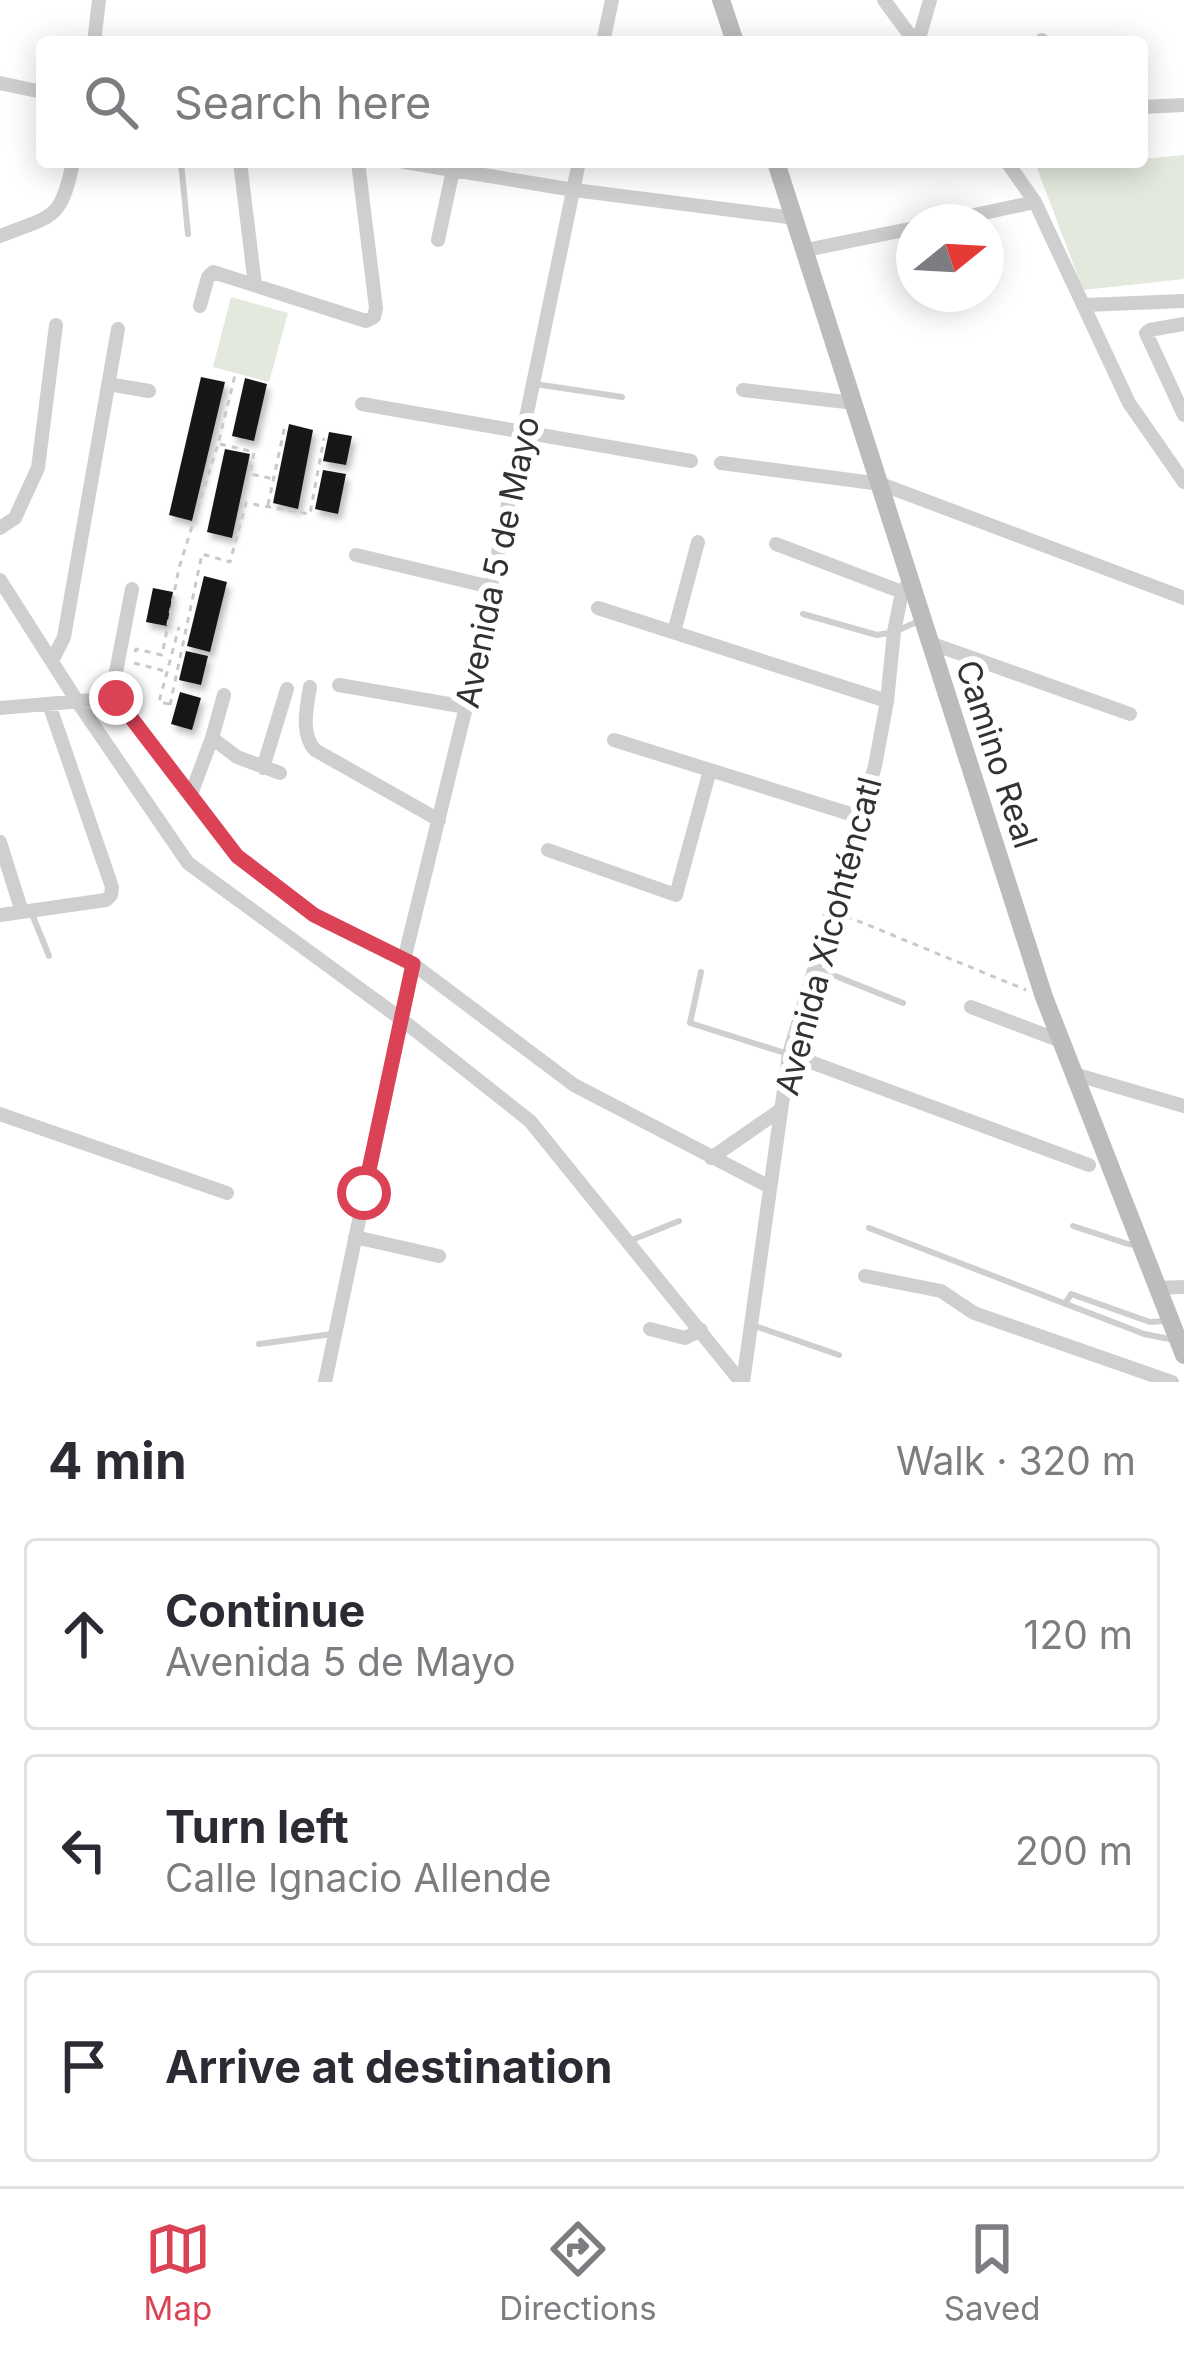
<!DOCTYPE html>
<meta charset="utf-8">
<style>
body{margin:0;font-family:Inter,sans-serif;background:#f2f2f3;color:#2b2b33}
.compass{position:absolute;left:896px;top:204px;width:108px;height:108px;border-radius:50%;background:#fff;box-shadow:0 6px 30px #0003;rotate:72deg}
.stop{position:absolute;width:36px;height:36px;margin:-27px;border:9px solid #dc4255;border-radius:50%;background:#fff}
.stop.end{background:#dc4255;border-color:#fff;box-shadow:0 3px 12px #0008}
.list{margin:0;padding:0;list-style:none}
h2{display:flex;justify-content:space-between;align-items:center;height:156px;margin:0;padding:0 48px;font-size:51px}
h2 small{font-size:39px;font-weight:400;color:#7c7c81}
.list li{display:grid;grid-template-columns:78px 1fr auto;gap:36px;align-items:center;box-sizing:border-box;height:192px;margin:0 24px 24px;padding:0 24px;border:3px solid #e1e1e2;border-radius:12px}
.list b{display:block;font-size:45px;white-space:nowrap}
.list p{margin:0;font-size:39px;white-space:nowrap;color:#7c7c81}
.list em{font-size:39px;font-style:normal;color:#7c7c81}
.icon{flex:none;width:66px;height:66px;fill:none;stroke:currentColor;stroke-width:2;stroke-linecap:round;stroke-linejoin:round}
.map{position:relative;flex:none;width:1184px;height:1382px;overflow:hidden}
.search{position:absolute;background:#fff;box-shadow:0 6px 30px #0003;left:36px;right:36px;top:36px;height:132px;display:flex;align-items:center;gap:30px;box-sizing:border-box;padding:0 42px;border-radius:12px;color:#7c7c81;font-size:45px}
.sheet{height:804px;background:#fff}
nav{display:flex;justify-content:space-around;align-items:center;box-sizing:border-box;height:168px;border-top:3px solid #e1e1e2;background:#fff;font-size:33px;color:#7c7c81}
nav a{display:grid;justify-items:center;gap:6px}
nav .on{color:#dc4255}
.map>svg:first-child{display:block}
.green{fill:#e3e9dc}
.building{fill:#191919;filter:url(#shadow)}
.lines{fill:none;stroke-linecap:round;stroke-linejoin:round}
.path{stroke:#c9c9c9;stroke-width:3;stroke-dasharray:6 6;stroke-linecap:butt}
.service{stroke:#cfcfcf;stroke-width:6}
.minor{stroke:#cfcfcf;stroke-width:14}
.secondary{stroke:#bcbcbc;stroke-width:18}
.route{stroke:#dc4255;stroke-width:15}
.labels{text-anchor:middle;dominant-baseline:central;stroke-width:12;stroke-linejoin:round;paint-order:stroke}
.street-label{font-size:33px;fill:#323232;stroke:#fff}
</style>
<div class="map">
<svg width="1184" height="1382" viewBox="0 0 1184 1382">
<defs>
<filter id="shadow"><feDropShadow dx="3.5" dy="6" stdDeviation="3" flood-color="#0004"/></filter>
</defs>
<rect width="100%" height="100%" fill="#fff"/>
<path class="green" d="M1184,155V279L1083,290L1037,168L1142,162V159Z
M231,297L288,313L269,382L213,367Z"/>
<path class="building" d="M201,377L225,382L192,521L169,515Z
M245,378L267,384L254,441L232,436Z
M289,424L313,430L298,509L273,503Z
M329,432L352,436L346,465L323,461Z
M225,449L250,454L232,538L207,532Z
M323,470L346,474L338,514L315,509Z
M204,576L227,582L210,652L187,646Z
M153,588L173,592L167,626L146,622Z
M186,651L208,656L201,685L179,680Z
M180,692L201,698L192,730L171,724Z"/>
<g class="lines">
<path class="path" d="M220,444L254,452L250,474L274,479
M268,505L285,425
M135,652L136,649L162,655L179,568L218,444L235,375
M134,663L165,671
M169,704L159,702L179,627
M170,705L202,554L230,562L246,503L310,514L324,438
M846,916L1026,990"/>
<path class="service" d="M181,162L188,234
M535,384L622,397
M803,614L877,635L894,632L919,621
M32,914L49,956
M818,969L903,1003
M701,972L690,1023L785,1053
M1073,1226L1128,1244L1137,1245
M869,1228L1144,1334L1175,1340
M632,1240L679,1221
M1065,1304L1071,1294L1150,1322L1167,1321
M752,1325L839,1355
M259,1344L332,1334"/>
<path class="minor" d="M884,0L915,42
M94,42L99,0
M603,42L612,0
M918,42L930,0
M1041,42L1042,40
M0,83L42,92
M1142,107L1184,105
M240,162L255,285
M404,162L574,190L795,218
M1007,162L1035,202L1129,403L1184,482
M942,222L1035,202
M0,236C53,215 61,221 73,162
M438,240L453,170
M806,250L914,228
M1085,305L1184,301
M200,306L208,277L213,272L366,321L374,317L376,308L358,162
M1184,324L1150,330L1146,333L1184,415
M108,384L149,391
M743,390L854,403
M362,404L691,461
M721,463L881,484L1184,598
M0,528L15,518L38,468L56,325
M776,544L902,592
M356,555L491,587
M0,580L77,701L188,863L401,1019L530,1121L741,1382
M598,608L887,701
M674,632L698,542
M930,643L1130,714
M52,661L64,637L118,329
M339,685L466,707
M310,687C307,706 300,734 315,750L439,820
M111,698L132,589
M0,708L116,698L237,856L314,915L413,964L574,1085L768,1186
M212,738L237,757L280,773
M614,740L860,817
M263,768L287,689
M191,794L212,738L224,695
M0,842L22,912
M548,850L676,895L710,770
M0,915L106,900L111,895L112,887L49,704
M404,960L466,707L579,162
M971,1007L1061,1041
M789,1054L1089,1165
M1074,1074L1184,1106
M0,1114L227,1193
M711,1158L779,1111
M355,1237L439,1256
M865,1276L941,1291L974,1313L1172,1382
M1157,1288L1184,1287
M650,1329L685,1338L701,1330
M325,1382L413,964
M743,1382L789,1054L875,766L887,701L894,632L902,592L910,581"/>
<path class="secondary" d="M721,0L735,42
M776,162L1044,997L1184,1355"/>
</g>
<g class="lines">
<path class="route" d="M116,698L237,856L314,915L413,964L364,1193"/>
</g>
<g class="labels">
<g class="street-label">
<text transform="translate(497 562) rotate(-78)">Avenida 5 de Mayo</text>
<text transform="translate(997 754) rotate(72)">Camino Real</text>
<text transform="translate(828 936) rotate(-75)">Avenida Xicohténcatl</text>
</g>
</g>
</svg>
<svg class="compass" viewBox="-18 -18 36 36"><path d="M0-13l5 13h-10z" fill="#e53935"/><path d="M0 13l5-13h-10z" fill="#7c7c81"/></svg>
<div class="stop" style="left:364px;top:1193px"></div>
<div class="stop end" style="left:116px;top:698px"></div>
<div class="search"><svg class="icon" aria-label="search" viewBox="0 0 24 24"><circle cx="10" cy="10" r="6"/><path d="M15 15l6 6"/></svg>Search here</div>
</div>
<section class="sheet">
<h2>4 min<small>Walk · 320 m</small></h2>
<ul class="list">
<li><svg class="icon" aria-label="ahead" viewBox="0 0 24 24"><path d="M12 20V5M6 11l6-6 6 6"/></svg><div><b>Continue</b><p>Avenida 5 de Mayo</p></div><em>120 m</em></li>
<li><svg class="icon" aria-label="left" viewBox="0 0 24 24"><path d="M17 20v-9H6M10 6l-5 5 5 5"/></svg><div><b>Turn left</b><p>Calle Ignacio Allende</p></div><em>200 m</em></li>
<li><svg class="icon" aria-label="arrive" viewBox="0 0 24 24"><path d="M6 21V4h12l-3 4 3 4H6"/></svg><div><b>Arrive at destination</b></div></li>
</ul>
</section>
<nav>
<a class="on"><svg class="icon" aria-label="map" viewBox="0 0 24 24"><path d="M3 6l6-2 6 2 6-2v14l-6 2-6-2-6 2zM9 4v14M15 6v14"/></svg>Map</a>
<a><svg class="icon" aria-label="directions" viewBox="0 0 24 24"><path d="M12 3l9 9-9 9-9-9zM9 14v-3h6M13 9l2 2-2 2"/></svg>Directions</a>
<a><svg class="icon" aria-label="saved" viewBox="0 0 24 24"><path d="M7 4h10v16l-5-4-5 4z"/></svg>Saved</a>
</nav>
